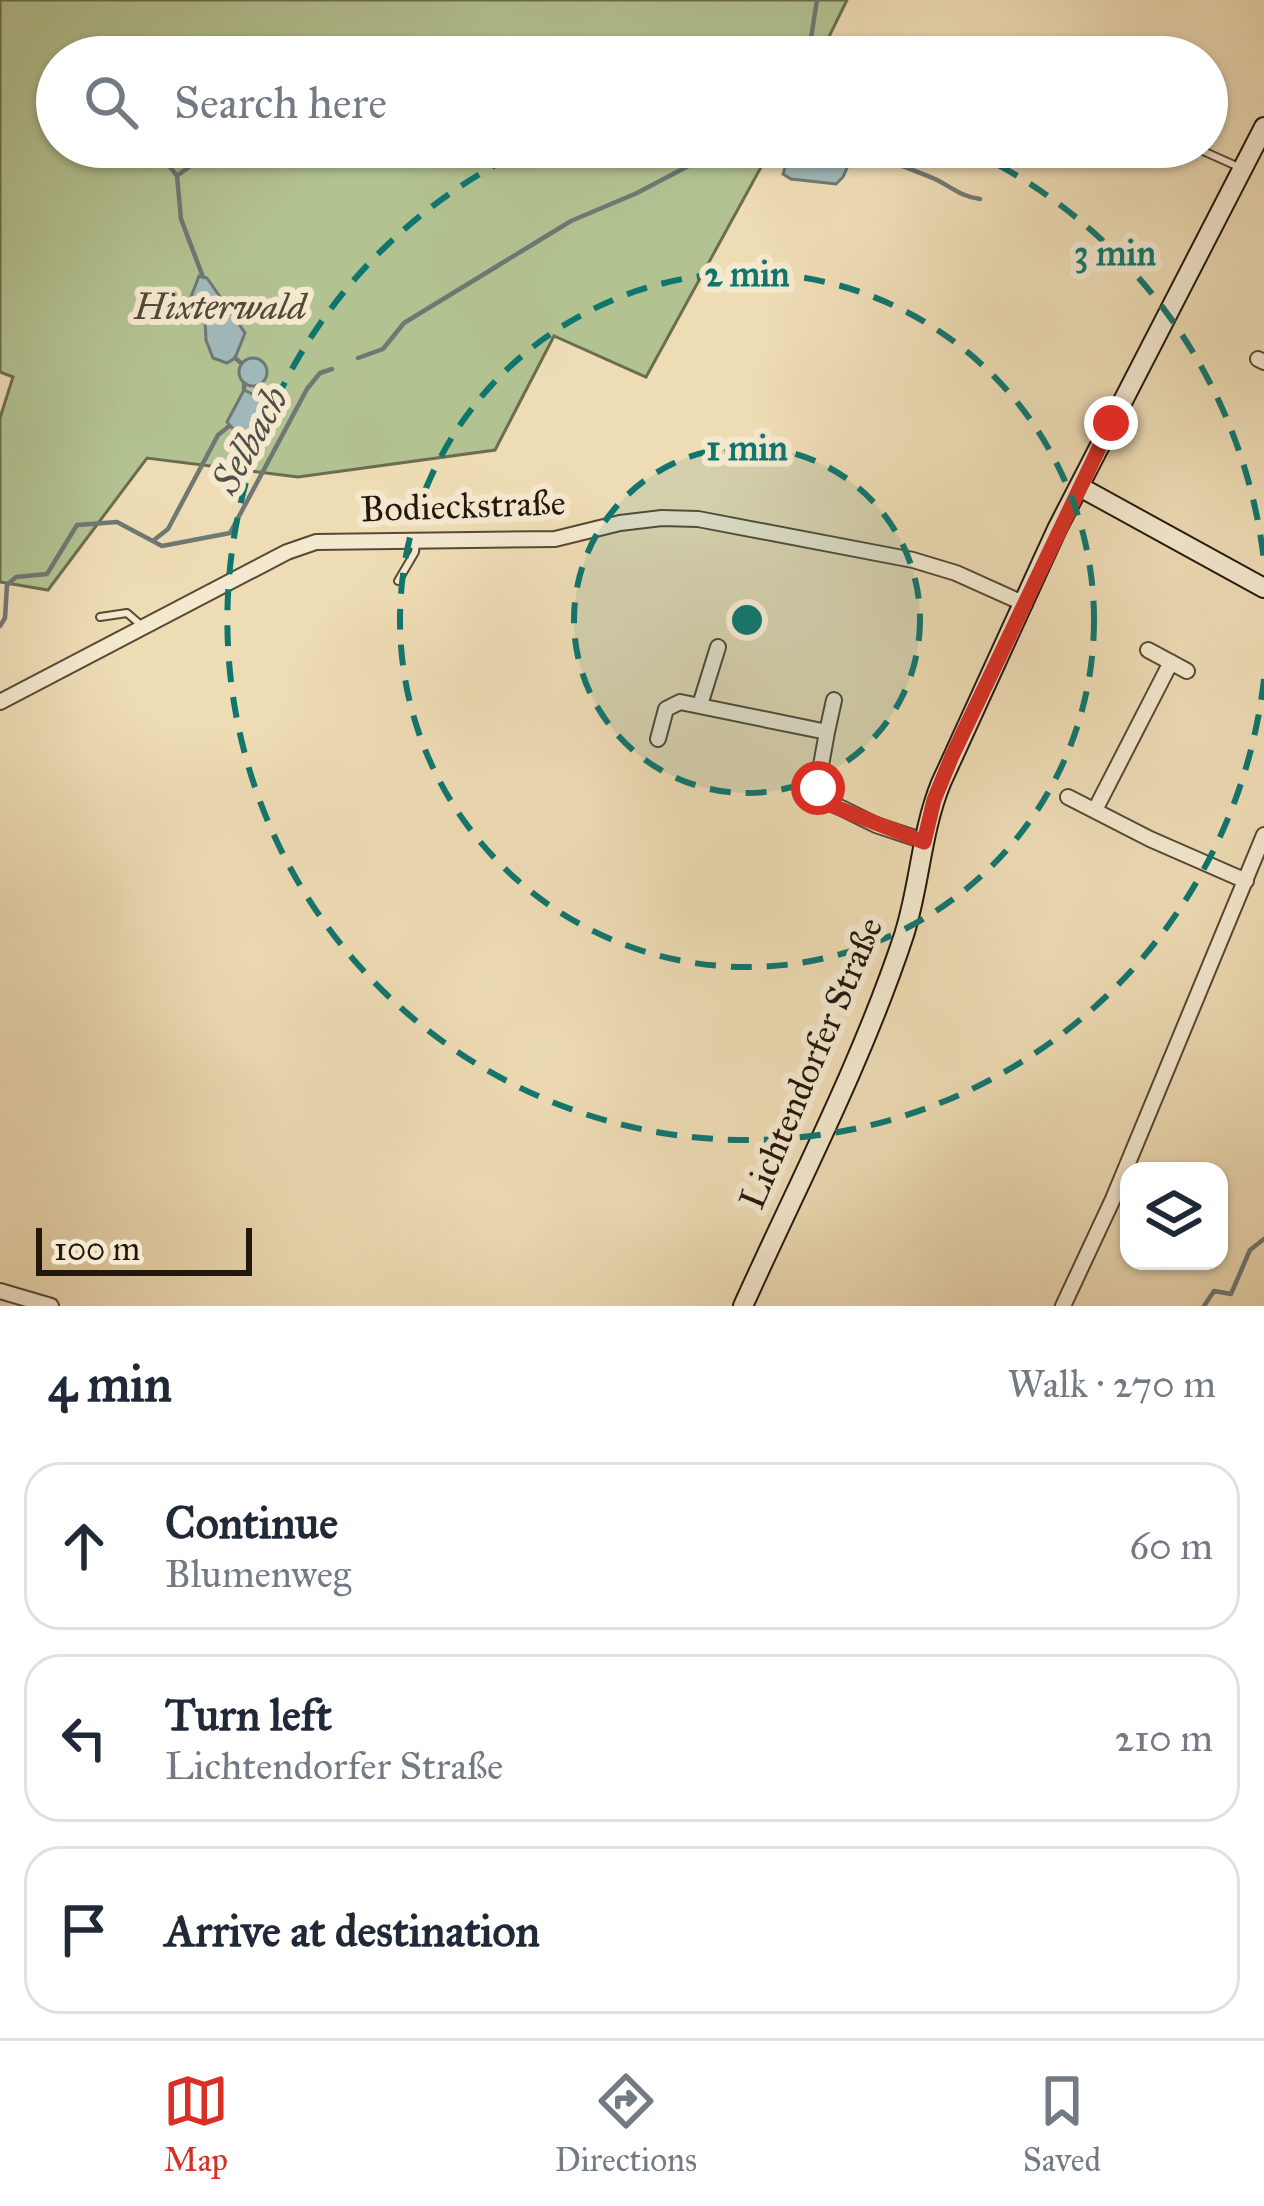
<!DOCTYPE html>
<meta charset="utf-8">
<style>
body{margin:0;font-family:"IM FELL Great Primer",serif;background:#f6f6f7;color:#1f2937}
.controls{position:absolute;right:36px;bottom:36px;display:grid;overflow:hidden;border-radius:24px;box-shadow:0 3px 9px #0004}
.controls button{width:108px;height:108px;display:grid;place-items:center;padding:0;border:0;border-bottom:3px solid #e0e1e3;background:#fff;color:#1f2937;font:60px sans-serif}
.scale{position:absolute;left:36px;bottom:30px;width:216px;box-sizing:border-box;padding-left:12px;border:6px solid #23180c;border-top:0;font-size:33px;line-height:42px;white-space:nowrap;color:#23180c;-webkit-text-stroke:9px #f4e8cf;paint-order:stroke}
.stop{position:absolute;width:36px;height:36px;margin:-27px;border:9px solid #d93025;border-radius:50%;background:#fff}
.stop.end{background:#d93025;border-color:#fff;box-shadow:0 3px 12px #0008}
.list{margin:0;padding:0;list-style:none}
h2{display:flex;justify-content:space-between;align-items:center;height:156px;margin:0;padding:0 48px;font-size:51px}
h2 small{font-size:39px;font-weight:400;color:#747a83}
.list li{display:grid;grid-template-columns:78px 1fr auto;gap:36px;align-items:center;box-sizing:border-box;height:168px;margin:0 24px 24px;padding:0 24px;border:3px solid #e0e1e3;border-radius:36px}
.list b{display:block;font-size:45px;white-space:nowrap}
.list p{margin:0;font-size:39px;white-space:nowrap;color:#747a83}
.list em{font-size:39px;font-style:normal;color:#747a83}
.icon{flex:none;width:66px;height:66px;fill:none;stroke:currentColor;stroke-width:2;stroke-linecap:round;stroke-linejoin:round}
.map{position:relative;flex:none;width:1264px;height:1306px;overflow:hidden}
.search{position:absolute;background:#fff;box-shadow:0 3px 9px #0004;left:36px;right:36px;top:36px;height:132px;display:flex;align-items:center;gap:30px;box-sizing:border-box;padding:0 42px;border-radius:66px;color:#747a83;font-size:45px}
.sheet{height:732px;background:#fff}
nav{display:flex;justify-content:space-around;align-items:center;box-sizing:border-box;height:168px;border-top:3px solid #e0e1e3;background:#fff;font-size:33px;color:#747a83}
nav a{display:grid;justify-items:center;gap:6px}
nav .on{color:#d93025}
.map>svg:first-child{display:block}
.green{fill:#b3c291;stroke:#6b6d4e;stroke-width:3}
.water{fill:#a1b8ba;stroke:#6f7874;stroke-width:3}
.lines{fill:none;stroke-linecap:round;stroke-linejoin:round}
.stream{stroke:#6f7874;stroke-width:4.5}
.lane-casing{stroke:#564936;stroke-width:10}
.street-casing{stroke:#564936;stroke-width:18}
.secondary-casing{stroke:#23180c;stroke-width:22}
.lane{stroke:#f4e8cf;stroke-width:6}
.street{stroke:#f4e8cf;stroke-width:14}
.secondary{stroke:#f4e8cf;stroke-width:18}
.route{stroke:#d93025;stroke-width:15}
.ring{fill:none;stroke:#0f766e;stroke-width:6;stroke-dasharray:21 15}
.labels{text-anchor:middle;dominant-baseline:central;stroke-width:12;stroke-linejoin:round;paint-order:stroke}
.park-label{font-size:36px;font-style:italic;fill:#4e4b34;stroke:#f4e8cf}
.street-label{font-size:36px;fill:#23180c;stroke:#f4e8cf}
.water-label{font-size:39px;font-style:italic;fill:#4f5049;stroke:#f4e8cf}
.centre{fill:#0f766e;stroke:#f4e8cf;stroke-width:6}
.ring-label{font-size:36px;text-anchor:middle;font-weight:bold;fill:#0f766e;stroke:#f4e8cf;stroke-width:12;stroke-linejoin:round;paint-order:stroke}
</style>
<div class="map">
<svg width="1264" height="1306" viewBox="0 0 1264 1306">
<rect width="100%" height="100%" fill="#eedcb5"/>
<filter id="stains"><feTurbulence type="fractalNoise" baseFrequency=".00167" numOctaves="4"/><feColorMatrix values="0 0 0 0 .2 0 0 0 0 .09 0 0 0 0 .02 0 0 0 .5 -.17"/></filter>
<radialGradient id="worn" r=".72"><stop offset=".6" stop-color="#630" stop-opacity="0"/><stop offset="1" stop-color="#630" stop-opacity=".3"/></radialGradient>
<path class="green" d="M0,0H847L819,57H57V147H772L646,377L554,336L495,450L298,477L147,458L48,590L0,582V418L13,377L0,372Z"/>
<path class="water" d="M791,147H826L850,161L843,177L836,184L791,179L783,174Z
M199,276L207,278L245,333L235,358L227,363L213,358L206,340L205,319L189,302Z
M239 372a14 14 0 1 1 28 0a14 14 0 1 1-28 0Z
M244,390L265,400L254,438L234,430L227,422Z"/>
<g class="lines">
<path class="stream" d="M96,48L102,57
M808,57L817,0
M861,147C884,160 911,169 935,179C950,186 961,197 980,199
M900,147H908
M921,147H922
M719,155L745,147
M880,156L889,147
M164,159L177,176
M178,175L217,147
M177,176L181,219L203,277
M235,358L241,363
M358,358L383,349L404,323L571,221L637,193L694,163
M244,384V390
M154,540L168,529L218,435L228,427
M0,626L5,618L7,585L16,577L47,574L77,525L117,522L162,546L230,533L307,389L320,373L332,369
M1204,1306L1214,1291L1231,1294L1250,1250L1264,1239"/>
<g class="lane-casing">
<path id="lane" d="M1194,147L1241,168
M398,581L415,552L416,543
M100,617L127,613L142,626"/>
</g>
<g class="street-casing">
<path id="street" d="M1258,359L1264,362
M1148,650L1187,671
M0,702L287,552L316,542L555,539L620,523L662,518L698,519L913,560L956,573L1025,604
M700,705L718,647
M827,732L834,700
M658,739L666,709L680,702L827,732L818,782L821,798L876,825L924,841
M1068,797L1150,839L1246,881
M1095,810L1171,662
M0,1291L51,1306
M1063,1306L1113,1199L1264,835"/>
</g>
<g class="secondary-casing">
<path id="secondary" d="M1080,487L1264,588
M743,1306C798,1184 862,1062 904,935C920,885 921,832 941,783L1057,529L1264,127"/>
</g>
<use href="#lane" class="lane"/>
<use href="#street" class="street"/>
<use href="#secondary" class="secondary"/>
</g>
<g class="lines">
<path class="route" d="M818,788L821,798L830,805L924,842L934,800L952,756L1111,423"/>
</g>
<circle cx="747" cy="620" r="173" fill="#0f766e" fill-opacity=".12"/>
<g class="ring">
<circle cx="747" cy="620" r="173"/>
<circle cx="747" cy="620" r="347"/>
<path d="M1264 679A520 520 0 1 1 527 149M967 149A520 520 0 0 1 1264 561"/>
</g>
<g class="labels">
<g class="park-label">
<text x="220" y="307">Hixterwald</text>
</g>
<g class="street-label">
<text transform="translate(463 506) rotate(-2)">Bodieckstraße</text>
<text transform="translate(811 1063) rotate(-67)">Lichtendorfer Straße</text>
</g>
<g class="water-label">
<text transform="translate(250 440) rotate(-61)">Selbach</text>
</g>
</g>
<circle cx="747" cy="620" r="18" class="centre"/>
<g class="ring-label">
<text x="1115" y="265">3 min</text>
<text x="747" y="286">2 min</text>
<text x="747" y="460">1 min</text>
</g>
<rect width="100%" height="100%" filter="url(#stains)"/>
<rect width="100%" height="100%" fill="url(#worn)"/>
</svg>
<div class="controls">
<button><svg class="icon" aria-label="layers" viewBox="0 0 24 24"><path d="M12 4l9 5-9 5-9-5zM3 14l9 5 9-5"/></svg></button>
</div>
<div class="scale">100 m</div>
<div class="stop" style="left:818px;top:788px"></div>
<div class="stop end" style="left:1111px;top:423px"></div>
<div class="search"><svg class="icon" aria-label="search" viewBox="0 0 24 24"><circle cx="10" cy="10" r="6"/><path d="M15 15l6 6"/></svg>Search here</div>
</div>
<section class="sheet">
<h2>4 min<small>Walk · 270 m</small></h2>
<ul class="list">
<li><svg class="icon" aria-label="ahead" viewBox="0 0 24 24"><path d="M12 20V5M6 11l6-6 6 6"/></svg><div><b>Continue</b><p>Blumenweg</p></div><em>60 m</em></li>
<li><svg class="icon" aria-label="left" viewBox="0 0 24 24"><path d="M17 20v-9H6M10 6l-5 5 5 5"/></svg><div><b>Turn left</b><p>Lichtendorfer Straße</p></div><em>210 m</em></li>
<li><svg class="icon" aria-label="arrive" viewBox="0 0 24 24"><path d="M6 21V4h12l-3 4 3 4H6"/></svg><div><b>Arrive at destination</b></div></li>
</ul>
</section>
<nav>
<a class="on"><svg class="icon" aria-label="map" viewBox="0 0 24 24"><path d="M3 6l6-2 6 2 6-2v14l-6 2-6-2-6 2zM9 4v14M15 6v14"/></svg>Map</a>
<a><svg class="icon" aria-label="directions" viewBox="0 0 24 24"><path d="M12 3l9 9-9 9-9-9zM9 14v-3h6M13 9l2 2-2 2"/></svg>Directions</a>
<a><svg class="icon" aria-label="saved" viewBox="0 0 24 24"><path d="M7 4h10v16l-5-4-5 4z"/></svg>Saved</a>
</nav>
